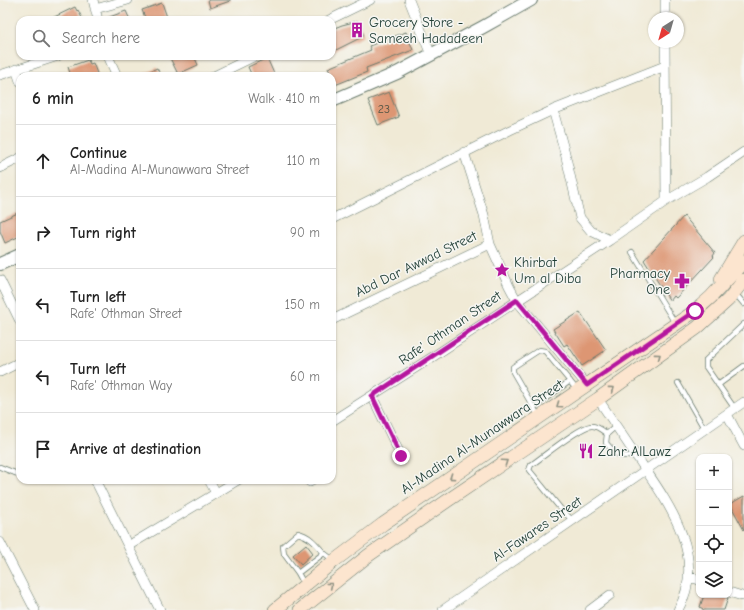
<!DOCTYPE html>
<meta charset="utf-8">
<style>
body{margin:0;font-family:"Comic Neue",sans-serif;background:#f6f6f6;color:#222}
.controls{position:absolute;right:12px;bottom:12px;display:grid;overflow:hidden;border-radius:8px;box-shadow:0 1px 3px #0004}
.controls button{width:36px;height:36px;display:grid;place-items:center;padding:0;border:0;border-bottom:1px solid #e0e0e0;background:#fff;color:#222;font:20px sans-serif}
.compass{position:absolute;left:648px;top:12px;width:36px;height:36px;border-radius:50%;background:#fff;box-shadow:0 1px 3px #0004;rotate:217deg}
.stop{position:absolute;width:12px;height:12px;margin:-9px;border:3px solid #b5179e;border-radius:50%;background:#fff}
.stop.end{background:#b5179e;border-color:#fff;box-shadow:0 1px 4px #0008}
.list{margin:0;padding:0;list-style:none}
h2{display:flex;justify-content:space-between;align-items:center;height:52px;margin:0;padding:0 16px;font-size:17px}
h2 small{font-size:13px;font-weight:400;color:#767676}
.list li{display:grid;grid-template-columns:26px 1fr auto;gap:12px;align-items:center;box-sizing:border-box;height:72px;padding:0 16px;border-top:1px solid #e0e0e0}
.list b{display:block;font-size:15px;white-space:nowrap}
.list p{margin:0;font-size:13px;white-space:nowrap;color:#767676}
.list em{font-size:13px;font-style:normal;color:#767676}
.icon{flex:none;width:22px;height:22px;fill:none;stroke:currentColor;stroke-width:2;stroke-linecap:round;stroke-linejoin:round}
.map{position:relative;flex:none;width:744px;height:610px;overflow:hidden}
.search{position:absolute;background:#fff;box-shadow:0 1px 3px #0004;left:16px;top:16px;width:320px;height:44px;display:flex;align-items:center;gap:10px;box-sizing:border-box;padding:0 14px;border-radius:12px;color:#767676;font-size:15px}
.panel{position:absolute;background:#fff;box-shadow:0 1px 3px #0004;left:16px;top:72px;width:320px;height:412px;border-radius:12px}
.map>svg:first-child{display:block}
.building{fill:#dd9673}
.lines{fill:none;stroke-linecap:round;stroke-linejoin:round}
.service-casing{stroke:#687a6d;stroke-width:6}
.minor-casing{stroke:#687a6d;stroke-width:10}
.tertiary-casing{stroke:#687a6d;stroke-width:14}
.secondary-casing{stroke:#687a6d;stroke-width:14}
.service{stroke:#fff;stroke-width:4.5}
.minor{stroke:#fff;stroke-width:9}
.tertiary{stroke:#fff;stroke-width:12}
.secondary{stroke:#fce5cf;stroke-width:13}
.oneway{stroke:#8e9182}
.route{stroke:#b5179e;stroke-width:5}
.labels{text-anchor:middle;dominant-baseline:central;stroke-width:3;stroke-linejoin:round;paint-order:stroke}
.number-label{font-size:12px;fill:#4e5344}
.poi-label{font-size:14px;fill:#1f3d34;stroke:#f6f6f2;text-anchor:start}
.street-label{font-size:14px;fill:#1f3d34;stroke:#f6f6f2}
</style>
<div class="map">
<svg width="744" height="610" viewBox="0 0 744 610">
<rect width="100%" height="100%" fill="#f6f6f2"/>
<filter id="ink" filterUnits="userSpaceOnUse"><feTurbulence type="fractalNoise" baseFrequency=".025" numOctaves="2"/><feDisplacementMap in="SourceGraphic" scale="8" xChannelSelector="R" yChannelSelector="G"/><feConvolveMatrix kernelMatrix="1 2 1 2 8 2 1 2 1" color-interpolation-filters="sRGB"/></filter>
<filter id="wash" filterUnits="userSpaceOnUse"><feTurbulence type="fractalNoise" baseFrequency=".012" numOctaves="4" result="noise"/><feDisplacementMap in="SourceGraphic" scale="16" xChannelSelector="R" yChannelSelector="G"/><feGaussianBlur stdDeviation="0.9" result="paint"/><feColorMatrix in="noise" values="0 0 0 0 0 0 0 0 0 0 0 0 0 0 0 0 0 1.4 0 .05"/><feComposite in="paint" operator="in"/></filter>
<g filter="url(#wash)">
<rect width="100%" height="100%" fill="#f0ead6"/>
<g id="blocks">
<path class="building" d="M208,0H230V1L210,8Z
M162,3L168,20H146L142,10Z
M75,7L77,11L78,10L83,20H48Z
M126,11L130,20H104V19Z
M358,21L364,36L332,52V29L342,25Z
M406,32L413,50L366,68L367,72L335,85L328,68L371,50L369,46Z
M169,56H194L198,65L178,74Z
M267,58L275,76H252L248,67Z
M88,60L90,64L93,63L98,76H71L68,67Z
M157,68L161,76H140Z
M389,92L399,117L378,125L368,100Z
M20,212V236L5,243L0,231V221Z
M684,216L715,253L713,256L714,257L676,298L674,296L670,301L644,260Z
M580,312L606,350L582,366L567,344L564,346L553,329Z
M744,496V530L730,504Z
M306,544L313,553L301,564L293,555Z
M704,595H719L728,598L724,610H703V609L700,607Z"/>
</g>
</g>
<g filter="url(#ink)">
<use href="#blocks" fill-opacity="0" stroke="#687a6d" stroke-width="1"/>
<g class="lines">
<g class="service-casing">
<path id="service" d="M632,252L675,323
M739,298L744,304
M678,383L705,430
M718,385L744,366
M534,407L570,381
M735,409L706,367V360L744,324
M539,417L513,372V367L539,350L545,351L577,390
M616,426L607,434L606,443C617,456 619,457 636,456
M0,467L20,475
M573,521L560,508L529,470L531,465C543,457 579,427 591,426C597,425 603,431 607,434
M298,573L284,554L283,546L298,533C310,536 316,544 324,553
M304,584L298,573L324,553L333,560"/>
</g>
<g class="minor-casing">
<path id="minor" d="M93,0L98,20
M409,0L431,55
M95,9L128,0
M665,18V0
M329,20L370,0
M665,42L666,201
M108,56L117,76
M16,69L20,81
M0,75L58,56
M214,76L255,56
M553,110L565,153L580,218L591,231L610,240
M464,152L484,215L490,244L509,286L517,301L587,385
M0,168L20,158
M332,219L510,130L553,110L665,66
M0,280L20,321
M332,320L490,244
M0,372L20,362
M372,396L401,456
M598,399C611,418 624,438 637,457C666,500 709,556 678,610
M727,414L744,446
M332,421L434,356L517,301L610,240L666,201L707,177L744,152
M95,480L160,610
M209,480L216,493
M309,480L310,482
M0,542L35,610
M128,546L238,480
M688,576L699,580
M729,592L742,596
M443,610L744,402
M590,610L610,595"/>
</g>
<g class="tertiary-casing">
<path id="tertiary" d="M332,101L397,73L483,27L531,0
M0,264L20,255"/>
</g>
<g class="secondary-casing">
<path id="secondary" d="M721,279L744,241
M275,610L334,561L383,524L695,311L711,297L744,261
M300,610L369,555L447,501L598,399L697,328L728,300L744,280"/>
</g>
<use href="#service" class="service"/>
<use href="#minor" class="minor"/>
<use href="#tertiary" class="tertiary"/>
<use href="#secondary" class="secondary"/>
</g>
<defs><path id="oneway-chevron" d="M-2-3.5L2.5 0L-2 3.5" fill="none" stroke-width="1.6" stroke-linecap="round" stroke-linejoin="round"/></defs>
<g class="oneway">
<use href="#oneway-chevron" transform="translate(658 356) rotate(-36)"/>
<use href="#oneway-chevron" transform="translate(612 389) rotate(-36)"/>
<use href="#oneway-chevron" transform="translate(559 405) rotate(145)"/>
<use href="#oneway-chevron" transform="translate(505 462) rotate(-34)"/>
<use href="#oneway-chevron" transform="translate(452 477) rotate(146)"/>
<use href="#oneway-chevron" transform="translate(330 585) rotate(-39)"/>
</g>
</g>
<g class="lines" filter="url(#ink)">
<path class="route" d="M401,456L372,396L517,300L587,385L695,311"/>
</g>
<defs>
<g id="building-bare" transform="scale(1.2)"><path d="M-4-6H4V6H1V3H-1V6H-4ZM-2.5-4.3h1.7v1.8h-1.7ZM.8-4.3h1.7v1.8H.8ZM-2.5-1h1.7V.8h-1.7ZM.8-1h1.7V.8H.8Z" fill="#b5179e" stroke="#f6f6f2" stroke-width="2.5" paint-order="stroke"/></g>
<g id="sight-bare" transform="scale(1.2)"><path d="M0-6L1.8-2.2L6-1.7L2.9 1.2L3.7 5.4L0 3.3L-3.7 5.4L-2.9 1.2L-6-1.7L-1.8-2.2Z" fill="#b5179e" stroke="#f6f6f2" stroke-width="2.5" paint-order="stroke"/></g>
<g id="pharmacy-bare" transform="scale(1.2)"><path d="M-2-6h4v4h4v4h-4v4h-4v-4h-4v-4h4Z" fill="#b5179e" stroke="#f6f6f2" stroke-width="2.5" paint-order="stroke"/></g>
<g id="restaurant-bare" transform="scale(1.2)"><path d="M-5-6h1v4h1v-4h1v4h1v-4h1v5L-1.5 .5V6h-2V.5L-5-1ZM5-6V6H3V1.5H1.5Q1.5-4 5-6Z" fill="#b5179e" stroke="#f6f6f2" stroke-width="2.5" paint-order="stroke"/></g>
</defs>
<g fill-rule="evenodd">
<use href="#building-bare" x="357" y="30"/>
<use href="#sight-bare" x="502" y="270"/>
<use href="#pharmacy-bare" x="682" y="281"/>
<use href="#restaurant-bare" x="586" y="451"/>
</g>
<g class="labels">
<g class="number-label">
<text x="384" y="109">23</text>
</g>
<g class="poi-label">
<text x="369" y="22">Grocery Store -<tspan x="369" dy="16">Sameeh Hadadeen</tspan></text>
<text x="514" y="262">Khirbat<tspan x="514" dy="16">Um al Diba</tspan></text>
<text x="670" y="273" text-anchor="end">Pharmacy<tspan x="670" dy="16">One</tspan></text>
<text x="598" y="451">Zahr AlLawz</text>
</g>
<g class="street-label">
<text transform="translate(416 264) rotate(-26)">Abd Dar Awwad Street</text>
<text transform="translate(450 328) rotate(-34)">Rafe' Othman Street</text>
<text transform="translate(482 437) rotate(-34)">Al-Madina Al-Munawwara Street</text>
<text transform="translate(537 529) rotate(-34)">Al-Fawares Street</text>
</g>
</g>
</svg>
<div class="controls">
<button>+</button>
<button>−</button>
<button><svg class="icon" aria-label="locate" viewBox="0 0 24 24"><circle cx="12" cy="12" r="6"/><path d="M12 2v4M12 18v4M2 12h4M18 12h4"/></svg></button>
<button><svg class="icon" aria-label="layers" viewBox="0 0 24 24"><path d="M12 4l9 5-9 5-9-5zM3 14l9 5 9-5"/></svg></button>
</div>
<svg class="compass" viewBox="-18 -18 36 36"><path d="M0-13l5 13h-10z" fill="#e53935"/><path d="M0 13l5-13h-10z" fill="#767676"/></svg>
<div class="stop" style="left:695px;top:311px"></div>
<div class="stop end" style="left:401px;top:456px"></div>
<div class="search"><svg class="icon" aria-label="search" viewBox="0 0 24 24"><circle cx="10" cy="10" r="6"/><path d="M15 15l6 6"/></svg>Search here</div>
<section class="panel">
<h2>6 min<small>Walk · 410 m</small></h2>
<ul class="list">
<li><svg class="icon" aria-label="ahead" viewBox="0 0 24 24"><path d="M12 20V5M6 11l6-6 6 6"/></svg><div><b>Continue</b><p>Al-Madina Al-Munawwara Street</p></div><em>110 m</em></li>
<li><svg class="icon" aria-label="right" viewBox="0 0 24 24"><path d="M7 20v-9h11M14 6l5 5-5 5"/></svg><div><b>Turn right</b></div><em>90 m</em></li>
<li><svg class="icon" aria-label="left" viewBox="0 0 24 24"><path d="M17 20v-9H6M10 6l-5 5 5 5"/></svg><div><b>Turn left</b><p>Rafe' Othman Street</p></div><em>150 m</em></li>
<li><svg class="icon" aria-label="left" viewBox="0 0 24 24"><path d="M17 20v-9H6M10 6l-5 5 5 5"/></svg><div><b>Turn left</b><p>Rafe' Othman Way</p></div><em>60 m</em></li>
<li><svg class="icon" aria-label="arrive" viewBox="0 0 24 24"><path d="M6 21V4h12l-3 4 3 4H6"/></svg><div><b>Arrive at destination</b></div></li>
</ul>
</section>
</div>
